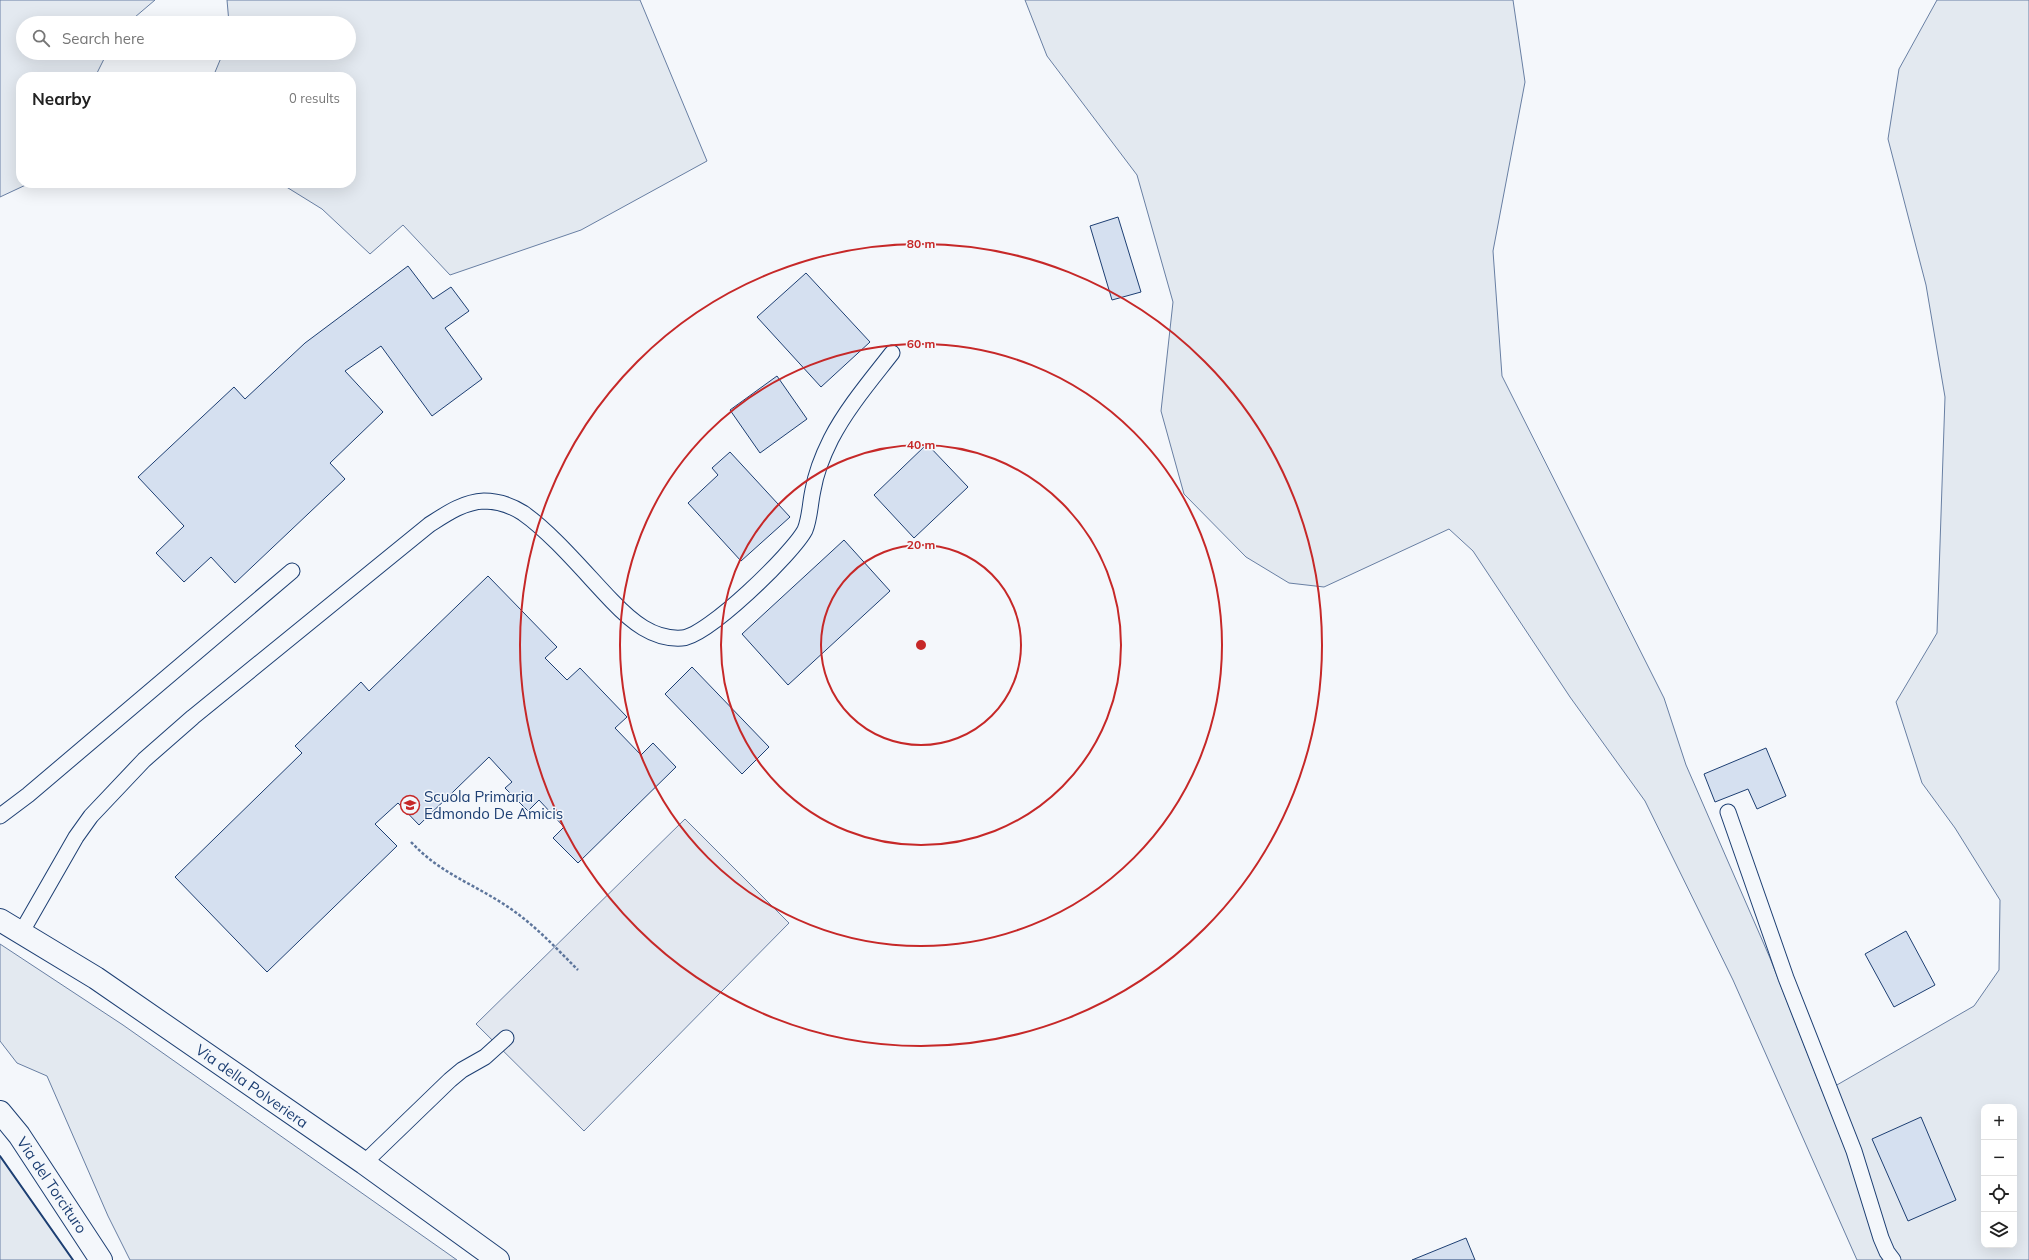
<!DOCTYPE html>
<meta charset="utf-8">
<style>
body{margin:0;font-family:Mulish,sans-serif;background:#f6f6f6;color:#222}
.controls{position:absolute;right:12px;bottom:12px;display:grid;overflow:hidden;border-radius:8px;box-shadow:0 4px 16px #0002}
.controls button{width:36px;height:36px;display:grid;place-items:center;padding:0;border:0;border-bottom:1px solid #e0e0e0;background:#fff;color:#222;font:20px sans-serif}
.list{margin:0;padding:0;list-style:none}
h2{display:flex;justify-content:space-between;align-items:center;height:52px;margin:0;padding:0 16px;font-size:17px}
h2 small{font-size:13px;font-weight:400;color:#767676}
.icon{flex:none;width:22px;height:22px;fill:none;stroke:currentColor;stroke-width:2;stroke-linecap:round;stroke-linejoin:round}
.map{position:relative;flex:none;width:2029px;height:1260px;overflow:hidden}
.search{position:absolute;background:#fff;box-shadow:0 4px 16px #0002;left:16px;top:16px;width:340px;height:44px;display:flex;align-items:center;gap:10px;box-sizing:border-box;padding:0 14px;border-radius:22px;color:#767676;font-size:15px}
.panel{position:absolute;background:#fff;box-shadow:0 4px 16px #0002;left:16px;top:72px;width:340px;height:116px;border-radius:16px}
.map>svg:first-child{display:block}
.green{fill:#e3e9f0;stroke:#687fa3;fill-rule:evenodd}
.parking{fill:#e3e8f0;stroke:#687fa3}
.building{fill:#d5e0f0;stroke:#1d3f73}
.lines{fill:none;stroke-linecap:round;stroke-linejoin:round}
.lane-casing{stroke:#1d3f73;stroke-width:17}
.street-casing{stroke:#1d3f73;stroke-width:24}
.secondary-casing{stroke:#1d3f73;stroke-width:24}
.path{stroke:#5e769c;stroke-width:2.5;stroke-dasharray:3 2;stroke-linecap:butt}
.lane{stroke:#f4f7fb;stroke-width:15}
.street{stroke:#f4f7fb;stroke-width:22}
.secondary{stroke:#f4f7fb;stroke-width:22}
.wall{stroke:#1d3f73;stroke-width:2}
.ring{fill:none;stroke:#c62828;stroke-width:2}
.labels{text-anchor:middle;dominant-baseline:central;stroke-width:3;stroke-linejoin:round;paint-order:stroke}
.poi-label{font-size:15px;fill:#1d3f73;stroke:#f4f7fb;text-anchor:start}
.street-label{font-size:15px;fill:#1d3f73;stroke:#f4f7fb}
.centre{fill:#c62828;stroke:#f4f7fb;stroke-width:2}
.ring-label{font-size:12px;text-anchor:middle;font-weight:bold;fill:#c62828;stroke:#f4f7fb;stroke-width:3;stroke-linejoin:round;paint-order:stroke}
</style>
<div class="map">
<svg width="2029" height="1260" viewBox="0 0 2029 1260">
<rect width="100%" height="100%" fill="#f4f7fb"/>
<path class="green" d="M0,0H155L128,23H23V53H107L95,77H21V183H30L0,197Z
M227,0H640L707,161L581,230L450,275L403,225L370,254L322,209L280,183H351V77H213L223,53H349V23H229Z
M1025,0H1513L1525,82L1493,251L1502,376L1664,698L1686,765L1770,958L1823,1093L1974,1006L1999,970L2000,900L1955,828L1922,783L1896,702L1937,633L1945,397L1926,285L1888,139L1899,69L1937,0H2029V1260H1857L1733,980L1645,801L1570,697L1473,551L1449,529L1324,587L1289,583L1246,557L1184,494L1161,411L1173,302L1137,175L1047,56ZM1984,1107H2014V1245H1984Z
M0,944L123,1025L457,1260H130L108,1216L47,1076L17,1063L0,1041Z
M0,1156L73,1260H0Z"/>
<path class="parking" d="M685,819L789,923L584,1131L476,1024Z"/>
<path class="building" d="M1118,217L1141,292L1112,300L1090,226Z
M408,266L433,299L451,287L469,311L445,328L482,379L432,416L381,346L345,371L383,412L330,463L345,479L235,583L211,557L184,582L156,553L184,526L138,477L234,387L245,399L305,343Z
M806,273L870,342L821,387L757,317Z
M777,376L807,419L760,453L730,410Z
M927,444L968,487L914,538L874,495Z
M730,452L790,517L741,561L688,503L718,475L712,468Z
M844,540L890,591L788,685L742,634Z
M488,576L557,647L545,658L567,680L580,668L627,717L615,728L641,755L653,743L676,767L578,863L553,838L564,827L539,800L528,811L505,788L512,782L489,757L419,825L398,803L375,824L397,846L267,972L175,877L302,753L295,746L361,682L369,691Z
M692,667L769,747L742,774L665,694Z
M1766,748L1786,796L1757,809L1748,789L1715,802L1704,774Z
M1906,931L1935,985L1894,1007L1865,954Z
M1921,1117L1956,1200L1908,1221L1872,1139Z
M1466,1238L1475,1260H1412Z"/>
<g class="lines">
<g class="lane-casing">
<path id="lane" d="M1728,812L1786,978L1854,1151L1881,1238L1887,1252L1893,1260
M0,816L28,795L292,571
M21,933L76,837L91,816L144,760L193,717L429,525C446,514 463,502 484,501C497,501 512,506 523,513C553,534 586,574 612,601C631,621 653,640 682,638C707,637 793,553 805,530C810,518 810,503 813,490C816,472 823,455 831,439C847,408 871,380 892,353
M364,1163L450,1080L462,1070L485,1057L506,1038"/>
</g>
<g class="street-casing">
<path id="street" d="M0,1112L19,1135L101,1260"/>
</g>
<g class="secondary-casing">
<path id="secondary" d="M0,920L96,978L364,1163L498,1260"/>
</g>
<path class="path" d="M411,842C439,872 469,882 502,903C531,921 554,946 578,970"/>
<use href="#lane" class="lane"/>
<use href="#street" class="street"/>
<use href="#secondary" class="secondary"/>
<path class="wall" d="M0,1156L73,1260"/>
</g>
<g class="ring">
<circle cx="921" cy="645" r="100"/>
<circle cx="921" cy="645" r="200"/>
<circle cx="921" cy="645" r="301"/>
<circle cx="921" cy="645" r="401"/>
</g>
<defs>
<g id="school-ring" transform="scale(1)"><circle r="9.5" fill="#f4f7fb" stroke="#c62828" stroke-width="1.5"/><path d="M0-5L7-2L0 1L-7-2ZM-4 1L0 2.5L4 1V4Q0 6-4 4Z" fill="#c62828"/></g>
</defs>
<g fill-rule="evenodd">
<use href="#school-ring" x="410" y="805"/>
</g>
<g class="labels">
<g class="poi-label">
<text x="424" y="796">Scuola Primaria<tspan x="424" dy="17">Edmondo De Amicis</tspan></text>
</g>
<g class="street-label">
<text transform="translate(252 1086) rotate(35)">Via della Polveriera</text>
<text transform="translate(52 1185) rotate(56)">Via del Torcituro</text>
</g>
</g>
<circle cx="921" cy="645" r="6" class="centre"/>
<g class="ring-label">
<text x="921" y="248">80 m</text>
<text x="921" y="348">60 m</text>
<text x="921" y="449">40 m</text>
<text x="921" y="549">20 m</text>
</g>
</svg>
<div class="controls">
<button>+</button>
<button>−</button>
<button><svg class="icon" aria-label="locate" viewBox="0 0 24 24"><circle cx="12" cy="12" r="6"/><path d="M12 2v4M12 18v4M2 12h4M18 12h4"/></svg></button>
<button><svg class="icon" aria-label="layers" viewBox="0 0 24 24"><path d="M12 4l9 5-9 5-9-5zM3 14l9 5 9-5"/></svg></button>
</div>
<div class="search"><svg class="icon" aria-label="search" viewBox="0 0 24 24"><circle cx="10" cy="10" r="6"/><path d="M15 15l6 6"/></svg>Search here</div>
<section class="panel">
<h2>Nearby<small>0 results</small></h2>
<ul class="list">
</ul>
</section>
</div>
